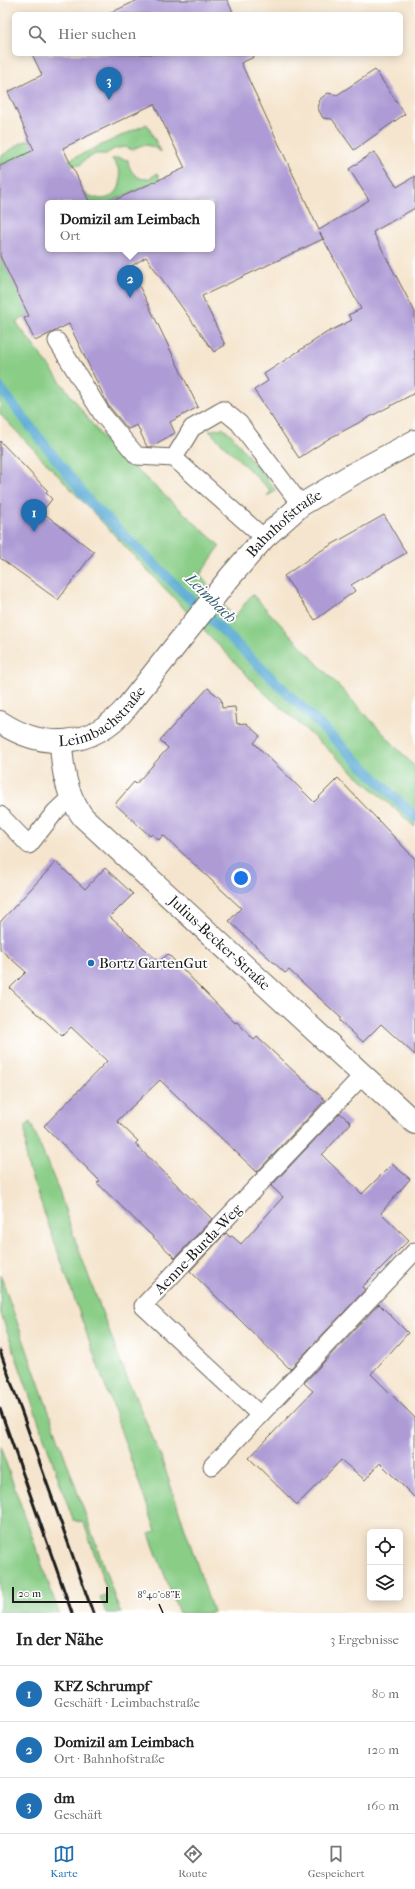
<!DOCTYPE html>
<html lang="de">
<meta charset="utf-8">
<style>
body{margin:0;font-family:"IM FELL French Canon",serif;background:#f2f2f2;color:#222}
.controls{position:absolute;right:12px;bottom:12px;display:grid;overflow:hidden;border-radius:6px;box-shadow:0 2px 10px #0003}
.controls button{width:36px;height:36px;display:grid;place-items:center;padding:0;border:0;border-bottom:1px solid #e0e0e0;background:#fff;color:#222;font:20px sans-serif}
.scale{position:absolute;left:12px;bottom:10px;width:96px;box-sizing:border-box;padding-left:4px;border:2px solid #1c1c1c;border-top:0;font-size:11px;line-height:14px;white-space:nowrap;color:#1c1c1c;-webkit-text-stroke:3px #fff;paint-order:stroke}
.you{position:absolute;left:241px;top:878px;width:14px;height:14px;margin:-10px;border:3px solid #fff;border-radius:50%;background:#1a73e8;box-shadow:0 0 0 6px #1a73e833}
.badge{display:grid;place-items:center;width:26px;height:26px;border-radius:50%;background:#1f6fb2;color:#fff;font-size:13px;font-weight:700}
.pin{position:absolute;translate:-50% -33px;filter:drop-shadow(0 1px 2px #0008)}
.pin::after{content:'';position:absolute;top:21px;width:14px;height:12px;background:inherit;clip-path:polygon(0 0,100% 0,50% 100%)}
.popup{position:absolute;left:45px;top:200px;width:170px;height:52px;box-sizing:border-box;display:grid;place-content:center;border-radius:6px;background:#fff;filter:drop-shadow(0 1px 3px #0005);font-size:13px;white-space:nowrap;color:#767676}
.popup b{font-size:15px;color:#222}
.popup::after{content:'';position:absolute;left:50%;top:100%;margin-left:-8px;border:8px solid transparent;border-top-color:#fff}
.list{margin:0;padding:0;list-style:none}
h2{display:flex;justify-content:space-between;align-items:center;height:52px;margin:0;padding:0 16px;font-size:17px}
h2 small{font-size:13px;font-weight:400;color:#767676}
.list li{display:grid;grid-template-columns:26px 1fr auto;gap:12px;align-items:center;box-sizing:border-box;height:56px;padding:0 16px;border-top:1px solid #e0e0e0}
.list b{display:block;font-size:15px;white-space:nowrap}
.list p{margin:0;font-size:13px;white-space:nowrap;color:#767676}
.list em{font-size:13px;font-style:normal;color:#767676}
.icon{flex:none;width:22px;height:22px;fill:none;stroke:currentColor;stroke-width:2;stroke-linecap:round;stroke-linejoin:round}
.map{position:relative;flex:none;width:415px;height:1613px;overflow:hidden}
.search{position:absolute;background:#fff;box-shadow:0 2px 10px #0003;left:12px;right:12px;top:12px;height:44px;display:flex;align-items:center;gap:10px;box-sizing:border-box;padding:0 14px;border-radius:6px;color:#767676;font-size:15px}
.sheet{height:220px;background:#fff}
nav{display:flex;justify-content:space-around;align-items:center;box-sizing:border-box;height:56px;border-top:1px solid #e0e0e0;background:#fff;font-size:11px;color:#767676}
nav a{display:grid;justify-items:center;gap:2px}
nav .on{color:#1f6fb2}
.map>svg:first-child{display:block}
.green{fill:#89cd87;stroke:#527452}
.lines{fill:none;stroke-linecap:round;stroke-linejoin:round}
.stream{stroke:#5aaad4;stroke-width:10}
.building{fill:#ae9bd6;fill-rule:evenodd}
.service-casing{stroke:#68625a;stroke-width:19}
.minor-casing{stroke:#68625a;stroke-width:24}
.tertiary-casing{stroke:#68625a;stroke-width:24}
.service{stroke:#fff;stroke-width:17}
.minor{stroke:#fff;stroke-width:22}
.tertiary{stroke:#fff;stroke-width:22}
.rail{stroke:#1c1c1c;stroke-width:3}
.ticks{fill:none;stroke:#1c1c1c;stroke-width:1.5}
.poi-dot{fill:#1f6fb2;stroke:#fff;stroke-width:1.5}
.labels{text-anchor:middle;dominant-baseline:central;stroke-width:3.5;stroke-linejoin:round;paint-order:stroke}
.street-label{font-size:15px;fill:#1c1c1c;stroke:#fff}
.poi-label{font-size:15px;fill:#1c1c1c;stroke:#fff;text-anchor:start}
.water-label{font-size:16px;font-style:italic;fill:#385c6f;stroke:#fff}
.ticks-label{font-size:10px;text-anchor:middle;fill:#1c1c1c;stroke:#fff;stroke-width:3.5;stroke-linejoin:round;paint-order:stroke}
</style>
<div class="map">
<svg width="415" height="1613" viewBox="0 0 415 1613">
<rect width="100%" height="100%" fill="#fff"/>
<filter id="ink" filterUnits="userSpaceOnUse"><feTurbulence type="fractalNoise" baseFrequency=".025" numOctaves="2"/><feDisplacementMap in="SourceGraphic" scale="8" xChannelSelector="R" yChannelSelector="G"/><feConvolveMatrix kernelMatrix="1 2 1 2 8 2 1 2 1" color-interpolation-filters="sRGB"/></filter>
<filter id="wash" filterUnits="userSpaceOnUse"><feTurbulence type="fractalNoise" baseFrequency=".012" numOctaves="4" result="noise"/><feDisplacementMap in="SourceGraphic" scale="16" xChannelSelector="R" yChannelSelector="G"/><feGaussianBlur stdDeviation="0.9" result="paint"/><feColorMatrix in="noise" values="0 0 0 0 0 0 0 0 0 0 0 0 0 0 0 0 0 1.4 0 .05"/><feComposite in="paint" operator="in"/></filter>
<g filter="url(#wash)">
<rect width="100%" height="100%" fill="#f5e5ce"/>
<path class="green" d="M147,124L161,152C152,145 142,142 133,150L124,147L114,149L106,154H96L86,159L80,165H72L67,161Z
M31,139L35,150L0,166V157L21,143Z
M118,158L128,160C129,175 144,186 157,173L171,203H158L149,184L108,203H90L85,193C112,211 133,183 112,159Z
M0,256L30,315L16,322L104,440L220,546L200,575L234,618L252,594L415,767V827L260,689L0,414Z
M222,428L230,433L276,491L267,496L271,491L209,431Z
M30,1122L58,1188L73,1234L122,1366L161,1457L213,1612L211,1613H179L149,1534L156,1531L26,1161L25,1128Z
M0,1274L120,1612L122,1613H106L100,1597L108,1594L84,1523L73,1520L0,1311Z
M0,1446L59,1613H0Z"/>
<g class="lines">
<path class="stream" d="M0,388L90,502L415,817"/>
</g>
<g id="blocks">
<path class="building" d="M138,0H227L234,14H108Z
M32,54H253L254,57L241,63L319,230L369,200L349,169L374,152L397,187L415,176V208L373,232L415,312V393L328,439L299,458L254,390L268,381L264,374L326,333L352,320L348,315L361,309L320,233L323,239L202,296L225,345L214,352L146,257L130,267L198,407L170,422L175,433L150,447H147L137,425L128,429L108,405L69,324L35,341L24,318L29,316L0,256V166L34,150L8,92L42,75ZM154,104L185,168L108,203H212V249H48V203H90L63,148Z
M375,70L405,114L354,150L332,119L323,118L318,109L320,99L328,93L337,95Z
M0,441L48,491L46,493L52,499L42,512L94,552L58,600L0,558Z
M384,515L406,553L351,585L355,591L315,620L284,576L317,553Z
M208,688L221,699L222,708L235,707L237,724L246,723L260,736L254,743L314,802L338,778L415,859V1055L381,1024L363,1042L340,1021V1017L289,970L285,973L229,921L241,908L163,835L159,840L152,834L150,836L115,804L134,782L136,784L168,748L160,740Z
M56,862L85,889L105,868L133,894L110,917L159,962L168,954L235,1023L237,1022L254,1040L257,1037L325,1100L257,1172L160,1080L117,1121L138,1141L135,1144L212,1219L175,1258L97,1183L100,1181L44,1126L107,1061L71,1027L62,1036L10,988L26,972L0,949V922Z
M340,1113L351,1123L322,1155L362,1194L392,1164L410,1179L381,1213L409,1240L362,1287L365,1290L290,1369L190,1271L226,1233L230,1237L232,1236L241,1244L283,1197L271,1186Z
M379,1304L408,1333L371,1374L415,1418V1498L380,1463L365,1480L341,1460L297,1505L249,1458L313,1391L304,1383Z"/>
</g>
</g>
<g filter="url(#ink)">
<use href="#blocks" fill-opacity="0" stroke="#68625a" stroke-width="1"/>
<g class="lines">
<g class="service-casing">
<path id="service" d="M57,341L102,414L137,456L174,458
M264,538L174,458L192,428L223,410L239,423L301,505
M0,815L29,845L55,812L71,797
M363,1075L143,1306L260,1415L415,1251
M212,1466L260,1415"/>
</g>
<g class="minor-casing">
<g id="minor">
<path id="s1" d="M61,741C62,768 66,795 83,817L415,1123"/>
</g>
</g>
<g class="tertiary-casing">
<g id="tertiary">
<path id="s2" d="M0,722C44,751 92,748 127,707L230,577L264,538L301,505L353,474L415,441"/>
</g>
</g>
<use href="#service" class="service"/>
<use href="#minor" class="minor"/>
<use href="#tertiary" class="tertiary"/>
<path class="rail" d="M0,1351L93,1613
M0,1409L72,1613"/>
</g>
</g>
<path class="ticks" d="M159,1604L163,1613"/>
<circle class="poi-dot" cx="91" cy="963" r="4"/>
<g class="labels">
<g class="street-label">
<text stroke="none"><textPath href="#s2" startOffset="384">Bahnhofstraße</textPath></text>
<text stroke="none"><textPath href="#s2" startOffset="114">Leimbachstraße</textPath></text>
<text stroke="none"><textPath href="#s1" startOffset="266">Julius-Becker-Straße</textPath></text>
<text transform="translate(198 1249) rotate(-46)">Aenne-Burda-Weg</text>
</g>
<g class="poi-label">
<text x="99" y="963">Bortz GartenGut</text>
</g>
<g class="water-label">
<text transform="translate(211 598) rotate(44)">Leimbach</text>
</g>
</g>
<g class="ticks-label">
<text x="159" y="1598">8°40'08"E</text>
</g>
</svg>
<div class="controls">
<button><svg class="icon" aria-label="locate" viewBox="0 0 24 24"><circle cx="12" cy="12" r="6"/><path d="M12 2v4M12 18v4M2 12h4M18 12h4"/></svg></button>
<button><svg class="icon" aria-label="layers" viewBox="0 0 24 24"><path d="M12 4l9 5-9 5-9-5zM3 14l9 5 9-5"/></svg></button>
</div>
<div class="scale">20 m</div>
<div class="you"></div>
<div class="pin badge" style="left:34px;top:532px">1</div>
<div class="pin badge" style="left:130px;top:298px">2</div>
<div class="popup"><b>Domizil am Leimbach</b>Ort</div>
<div class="pin badge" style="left:109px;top:100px">3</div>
<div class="search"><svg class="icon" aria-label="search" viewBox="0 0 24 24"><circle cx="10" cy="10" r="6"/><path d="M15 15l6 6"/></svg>Hier suchen</div>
</div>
<section class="sheet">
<h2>In der Nähe<small>3 Ergebnisse</small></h2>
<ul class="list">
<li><span class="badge">1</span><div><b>KFZ Schrumpf</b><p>Geschäft · Leimbachstraße</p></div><em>80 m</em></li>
<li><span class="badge">2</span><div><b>Domizil am Leimbach</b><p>Ort · Bahnhofstraße</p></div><em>120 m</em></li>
<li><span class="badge">3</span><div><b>dm</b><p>Geschäft</p></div><em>160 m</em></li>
</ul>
</section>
<nav>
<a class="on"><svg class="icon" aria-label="map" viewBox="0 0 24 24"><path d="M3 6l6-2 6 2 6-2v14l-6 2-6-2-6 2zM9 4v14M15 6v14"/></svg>Karte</a>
<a><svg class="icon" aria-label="directions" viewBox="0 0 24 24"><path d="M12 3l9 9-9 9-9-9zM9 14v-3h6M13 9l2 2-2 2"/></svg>Route</a>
<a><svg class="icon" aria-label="saved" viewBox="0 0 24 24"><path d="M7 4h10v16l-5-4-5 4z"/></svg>Gespeichert</a>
</nav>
